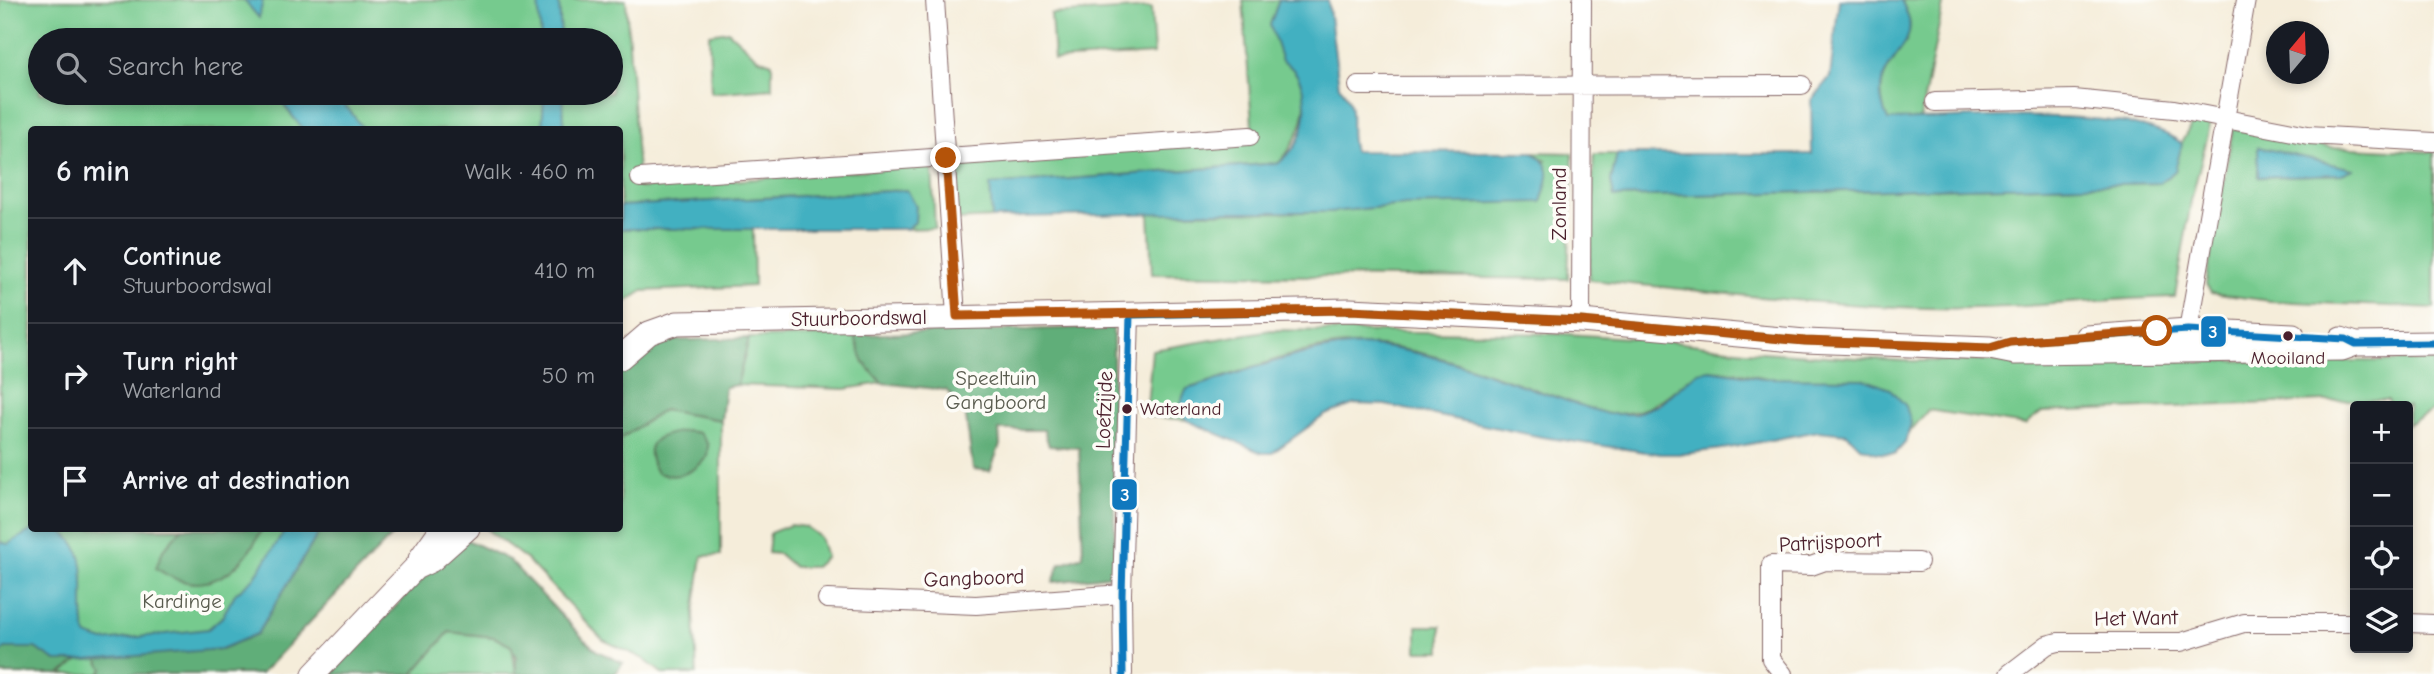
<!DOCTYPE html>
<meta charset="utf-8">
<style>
body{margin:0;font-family:"Comic Neue",sans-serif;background:#242831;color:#f1f3f6}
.controls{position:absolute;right:21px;bottom:21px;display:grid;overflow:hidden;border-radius:7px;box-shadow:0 4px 10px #0003}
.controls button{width:63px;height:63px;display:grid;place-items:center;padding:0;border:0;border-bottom:2px solid #363941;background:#171b24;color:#f1f3f6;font:35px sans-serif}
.compass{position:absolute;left:2266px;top:21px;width:63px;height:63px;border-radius:50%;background:#171b24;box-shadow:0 4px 10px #0003;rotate:19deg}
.stop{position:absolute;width:21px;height:21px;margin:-16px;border:5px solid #b45309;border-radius:50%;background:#fff}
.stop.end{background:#b45309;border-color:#fff;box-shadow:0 2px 7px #0008}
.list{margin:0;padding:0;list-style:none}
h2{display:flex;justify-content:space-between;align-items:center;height:91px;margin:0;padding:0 28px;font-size:30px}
h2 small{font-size:23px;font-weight:400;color:#9ea1a6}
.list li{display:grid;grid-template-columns:46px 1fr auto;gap:21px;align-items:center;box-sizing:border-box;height:105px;padding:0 28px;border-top:2px solid #363941}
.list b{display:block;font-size:26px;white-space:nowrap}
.list p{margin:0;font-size:23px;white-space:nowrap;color:#9ea1a6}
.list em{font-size:23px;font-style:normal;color:#9ea1a6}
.icon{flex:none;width:38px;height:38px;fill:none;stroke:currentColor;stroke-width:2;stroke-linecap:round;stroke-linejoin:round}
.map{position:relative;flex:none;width:2434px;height:674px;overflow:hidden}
.search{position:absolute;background:#171b24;box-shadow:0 4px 10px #0003;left:28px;top:28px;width:595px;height:77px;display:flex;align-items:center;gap:18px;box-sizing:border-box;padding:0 24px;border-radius:38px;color:#9ea1a6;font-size:26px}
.panel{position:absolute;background:#171b24;box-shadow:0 4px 10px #0003;left:28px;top:126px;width:595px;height:406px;border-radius:7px}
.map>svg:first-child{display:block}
.green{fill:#76ca8e;stroke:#60745c;stroke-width:2;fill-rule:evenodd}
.forest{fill:#60ae79;stroke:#556652;stroke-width:2}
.water{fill:#43b0c1;stroke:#466876;stroke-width:2}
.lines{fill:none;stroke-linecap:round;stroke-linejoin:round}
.minor-casing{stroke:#866768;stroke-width:20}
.tertiary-casing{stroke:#866768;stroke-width:25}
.minor{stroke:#fff;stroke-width:18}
.tertiary{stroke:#fff;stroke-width:23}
.bus-1-casing{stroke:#fdfcf7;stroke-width:12}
.bus-1{stroke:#1078be;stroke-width:7}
.route{stroke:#b45309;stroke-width:9}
.bus-dot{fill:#4a1f2b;stroke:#fdfcf7;stroke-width:2.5}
.labels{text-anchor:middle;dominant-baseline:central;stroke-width:7;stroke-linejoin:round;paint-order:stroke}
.bus-label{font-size:19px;fill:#4a1f2b;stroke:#fdfcf7}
.street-label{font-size:21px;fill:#4a1f2b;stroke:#fdfcf7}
.park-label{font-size:21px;fill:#595b4e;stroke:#fdfcf7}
.line-badge{stroke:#fdfcf7;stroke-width:2.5}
.badge-label{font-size:19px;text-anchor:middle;font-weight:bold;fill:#fff}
</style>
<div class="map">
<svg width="2434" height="674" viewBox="0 0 2434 674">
<rect width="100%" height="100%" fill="#fdfcf7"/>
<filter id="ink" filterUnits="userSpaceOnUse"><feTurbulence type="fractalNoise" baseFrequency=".0143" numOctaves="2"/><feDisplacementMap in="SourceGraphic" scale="14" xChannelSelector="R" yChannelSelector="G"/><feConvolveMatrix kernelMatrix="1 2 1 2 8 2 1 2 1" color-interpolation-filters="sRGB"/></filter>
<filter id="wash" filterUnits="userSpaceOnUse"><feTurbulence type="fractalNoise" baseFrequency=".00686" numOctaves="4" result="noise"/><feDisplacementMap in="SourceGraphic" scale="28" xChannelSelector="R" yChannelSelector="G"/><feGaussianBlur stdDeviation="1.57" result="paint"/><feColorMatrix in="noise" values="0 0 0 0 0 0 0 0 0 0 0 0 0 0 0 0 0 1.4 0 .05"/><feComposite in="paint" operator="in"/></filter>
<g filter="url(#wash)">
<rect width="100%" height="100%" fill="#f5edda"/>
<path class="green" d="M0,0H626L639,188L932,165L935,228L907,229L915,222L906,190L620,206V130H32V528L378,529L240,674H0ZM40,40H611V93H40Z
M1243,0H1279L1270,25C1280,42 1298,63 1303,82C1310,112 1298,142 1279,163L991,185L992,218L957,220L954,163L1253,139Z
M1901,0H1944L1920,120L1888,121C1863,63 1916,56 1909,20C1908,14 1904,6 1901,0Z
M1151,8L1154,54L1054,60L1051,14Z
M728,31L758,58L772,63V88L711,93L709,34Z
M2194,120L2211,122L2191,201L2175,297C2092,299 2008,311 1925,308C1812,305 1701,290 1589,280L1594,154H1617L1611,181L1614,197L2160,183L2175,171L2181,143Z
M2233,128L2330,147L2434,152V308L2270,301L2211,293L2206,284ZM2259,148L2352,169L2342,174L2258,177Z
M1533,152L1573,153L1568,279L1152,274L1149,213L1330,212L1405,205L1546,161Z
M620,229H753L754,286L643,291L620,306Z
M1271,330L1567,334L1660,340L1745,351L1905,361H2434V410L2408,424V406H2389L2388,400H2351L2042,412L2025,425L1928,410L1908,434L1911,422C1865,408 1746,363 1702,372C1694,373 1687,381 1680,386C1654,407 1642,414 1608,414C1528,391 1418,336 1335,346C1285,352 1236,375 1187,389L1182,414L1186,420L1146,416L1152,350Z
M854,335L864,363L882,383L845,389L737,385L749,338Z
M663,410L721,420V555L702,556L694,614L697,674H663L642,658L603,640L526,559L486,529L620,528V439Z
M790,525L806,527L820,537L826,557L815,567H794L779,554L768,553L770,533Z
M1417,626H1441V651H1417Z
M449,632L494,637L512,646L516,674H413Z"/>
<path class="forest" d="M1113,327L1115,575L1053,582L1060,564L1083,556L1079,448L1049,446L1044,430H999L1000,445L990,471L973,469L965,410L946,390L882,383L864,363L854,335Z
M749,338L737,385L725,387L721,420L663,410L620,439V368L622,365L659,341Z
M687,431L700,433L708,445L707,457C693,473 678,480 657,473C638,441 659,434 687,431Z
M182,528H262V529C240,575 202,601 156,568L163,550Z
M321,529H398L261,674H100L103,669L96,657L221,649L257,634Z
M465,539L509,560L583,638L597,651L623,663L615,674H516V657L511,646L494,637L449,632L413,674H331L422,579Z
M5,648H35L56,661L81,659L60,674H0V654Z"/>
<path class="water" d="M244,0H263L259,18Z
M538,0H559L561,40H541Z
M1279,0H1328L1339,86C1360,106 1346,127 1354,151L1533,152C1556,169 1548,178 1541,202L1405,205L1330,212H1203L992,218L990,185L1279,163C1284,158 1291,152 1295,146C1311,121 1309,74 1282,61L1270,25Z
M1839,0H1901C1904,6 1908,14 1909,20C1916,56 1862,64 1888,120C1951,119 2137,104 2182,144L2175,171L2160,183L1614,197L1611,181L1617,154H1812L1811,100L1830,77Z
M287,93C332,93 337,90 363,129H303L285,107L284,98Z
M544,93H563L564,129H542Z
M2258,147L2353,169L2342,174L2258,177Z
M907,190L916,206L915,222L907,229H620V206Z
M1364,345C1448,351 1527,391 1608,414H1634L1658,405L1698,372L1710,370L1764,378L1864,379L1890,389L1906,406L1911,423L1905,443L1895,454L1877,453L1860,447L1847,434L1818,431L1729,448L1683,454H1660L1542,437L1385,405L1355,404L1325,415L1272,453H1262L1186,420C1179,409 1180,399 1187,389C1246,372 1303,347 1364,345Z
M57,528C98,551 76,599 86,635L104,641L208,629L222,617L235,594L254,578L286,529H321L257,634L221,649L75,661H56L35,648H5L0,654V542L8,544L34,529Z"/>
</g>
<g filter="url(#ink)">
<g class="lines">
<g class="minor-casing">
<path id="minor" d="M935,0L956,316
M1358,86L1802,85
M1935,102L2074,99L2174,109L2308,135L2434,142
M640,178L1250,136
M1581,321L1582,0
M2188,330L2246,0
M827,599L976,605L1122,594
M2408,623L2434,624
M1123,674L1122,594L1130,315
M1783,674L1771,659V565L1811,566L1825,561L1919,562
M2009,674L2047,645L2058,642H2181L2244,623H2355"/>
</g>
<g class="tertiary-casing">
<path id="tertiary" d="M2086,337L2188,330L2293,335
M2341,339L2356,344L2434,343
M620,358L649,333L677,323L1350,310L1581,321L1805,341L1990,348L2015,353L2342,349L2356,344
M420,559L442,528
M314,674L415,568L432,560L468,528"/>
</g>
<use href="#minor" class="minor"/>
<use href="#tertiary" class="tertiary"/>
<g class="bus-1-casing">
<path id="bus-1" d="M1130,315L1350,310L1581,321L1805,341L1990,348L2010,342L2188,330L2346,339L2356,344L2434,343
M1123,674L1122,594L1130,315"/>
</g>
<use href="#bus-1" class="bus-1"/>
</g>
</g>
<g class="lines" filter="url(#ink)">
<path class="route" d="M946,158L957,316L1350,310L1581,321L1805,341L1990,348L2010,342L2157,331"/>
</g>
<g class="bus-dot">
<circle cx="2288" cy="336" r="6"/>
<circle cx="1127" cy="409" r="6"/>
</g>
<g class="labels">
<g class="bus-label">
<text x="2288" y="358">Mooiland</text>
<text x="1140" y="409" text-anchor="start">Waterland</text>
</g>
<g class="street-label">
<text transform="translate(1559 204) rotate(-90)">Zonland</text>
<text transform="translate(859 318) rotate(-1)">Stuurboordswal</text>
<text transform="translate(1104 410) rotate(-88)">Loefzijde</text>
<text transform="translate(1830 542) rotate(-3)">Patrijspoort</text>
<text transform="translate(974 578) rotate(-2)">Gangboord</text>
<text transform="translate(2136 618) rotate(-1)">Het Want</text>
</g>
<g class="park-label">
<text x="996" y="378">Speeltuin<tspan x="996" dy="24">Gangboord</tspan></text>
<text x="182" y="601">Kardinge</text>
</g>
</g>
<g class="line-badge">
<rect x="2200" y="315" width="27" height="33" rx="7" fill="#1078be"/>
<rect x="1111" y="478" width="27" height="33" rx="7" fill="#1078be"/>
</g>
<g class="badge-label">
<text x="2213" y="338">3</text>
<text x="1125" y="501">3</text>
</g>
</svg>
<div class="controls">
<button>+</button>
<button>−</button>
<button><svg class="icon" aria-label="locate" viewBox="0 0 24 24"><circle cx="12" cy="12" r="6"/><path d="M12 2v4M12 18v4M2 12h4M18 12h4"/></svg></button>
<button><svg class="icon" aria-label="layers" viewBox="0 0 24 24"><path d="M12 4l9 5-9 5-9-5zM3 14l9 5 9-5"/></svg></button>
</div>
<svg class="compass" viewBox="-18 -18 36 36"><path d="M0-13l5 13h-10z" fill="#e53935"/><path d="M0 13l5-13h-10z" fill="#9ea1a6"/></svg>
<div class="stop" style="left:2157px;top:331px"></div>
<div class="stop end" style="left:946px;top:158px"></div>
<div class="search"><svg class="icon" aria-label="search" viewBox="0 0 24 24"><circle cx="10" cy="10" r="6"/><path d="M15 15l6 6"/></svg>Search here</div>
<section class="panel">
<h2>6 min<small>Walk · 460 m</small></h2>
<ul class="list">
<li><svg class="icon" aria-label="ahead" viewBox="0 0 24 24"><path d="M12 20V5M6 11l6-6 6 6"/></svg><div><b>Continue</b><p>Stuurboordswal</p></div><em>410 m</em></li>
<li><svg class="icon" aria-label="right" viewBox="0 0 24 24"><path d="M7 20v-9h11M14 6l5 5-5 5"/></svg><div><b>Turn right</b><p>Waterland</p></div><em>50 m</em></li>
<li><svg class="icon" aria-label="arrive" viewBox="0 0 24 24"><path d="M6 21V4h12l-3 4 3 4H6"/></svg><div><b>Arrive at destination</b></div></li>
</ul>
</section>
</div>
